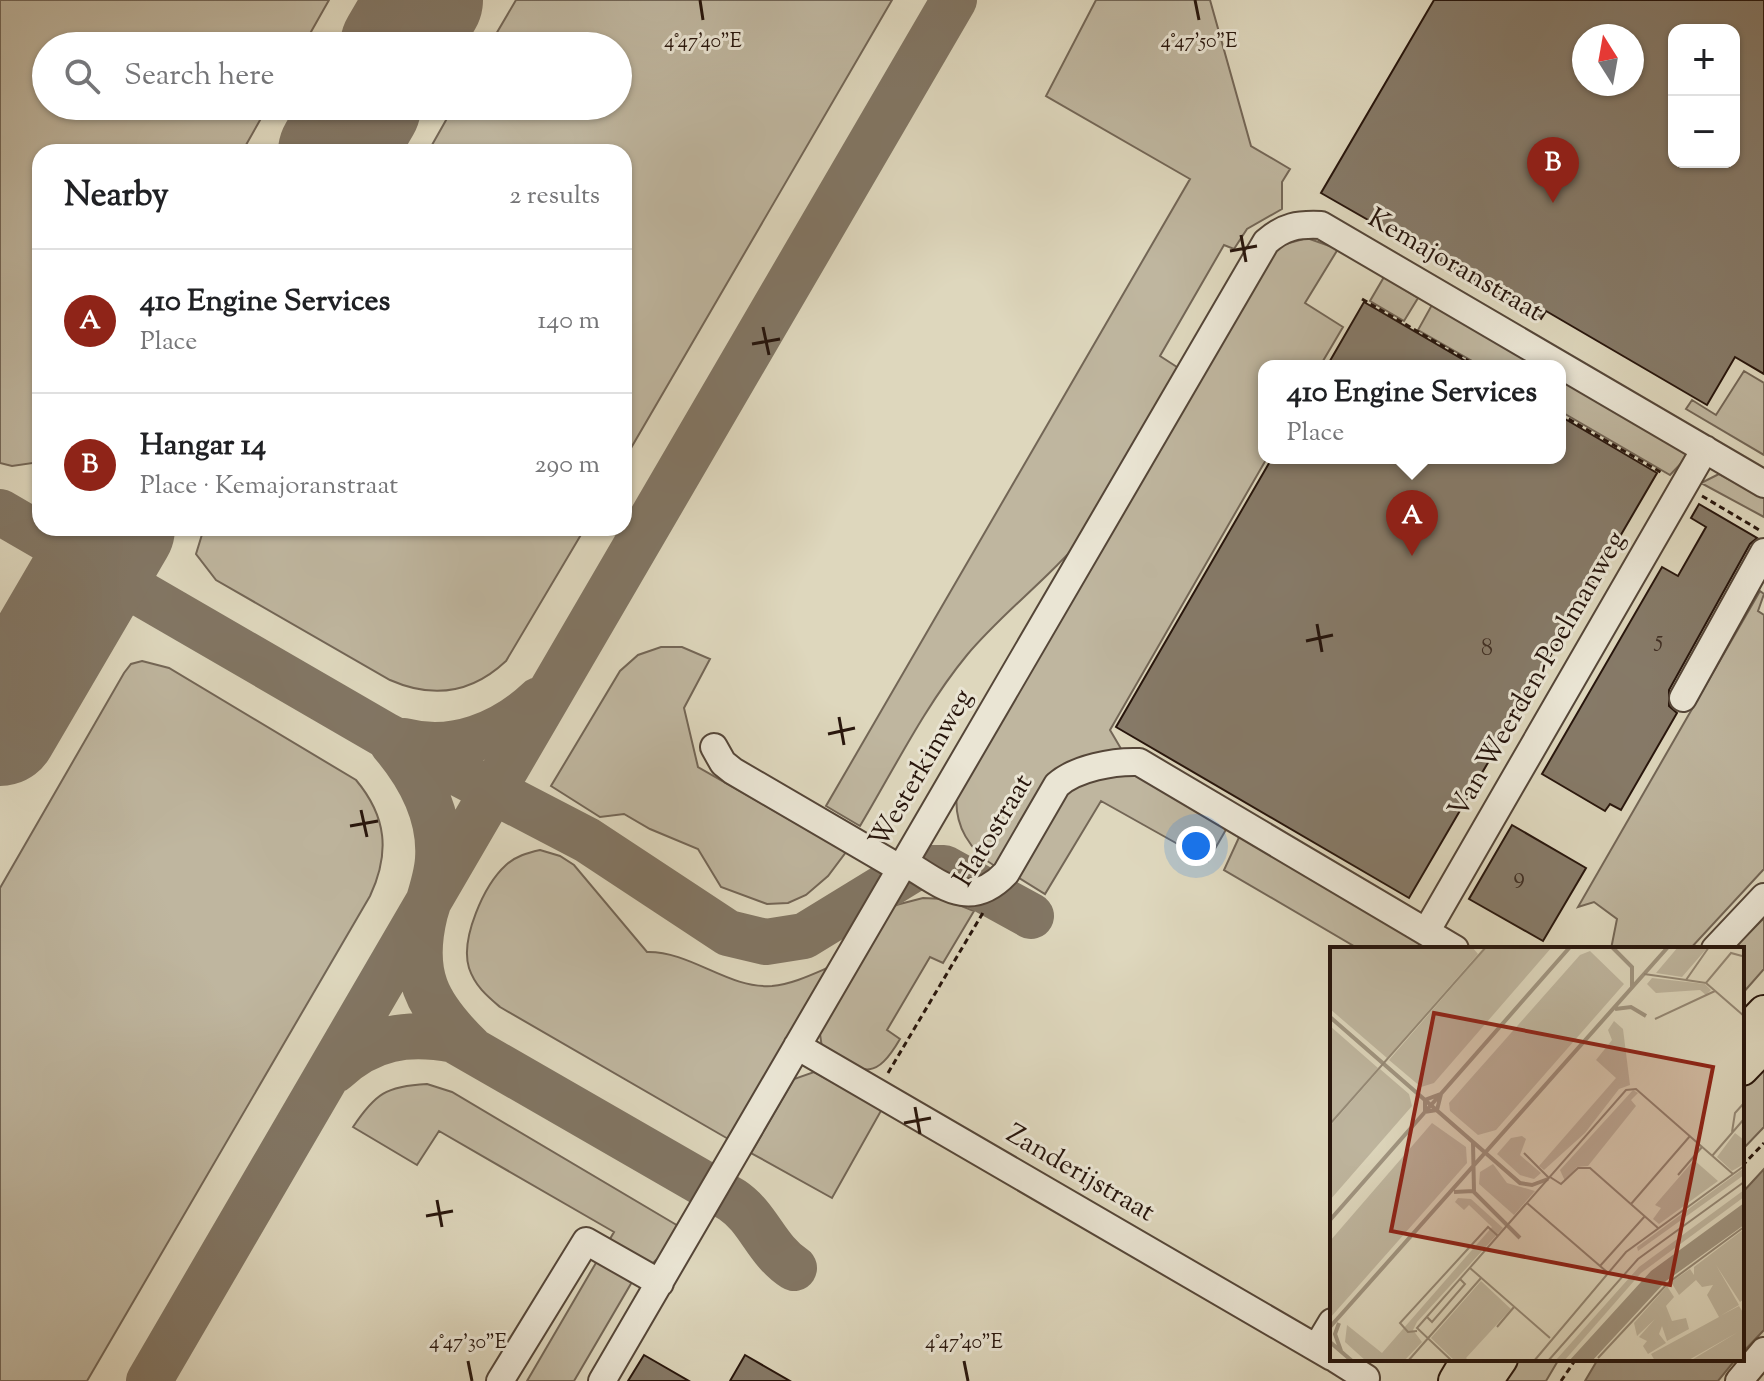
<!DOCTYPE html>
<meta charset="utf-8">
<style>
body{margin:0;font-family:"Sorts Mill Goudy",serif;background:#f6f6f6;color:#202124}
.controls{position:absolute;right:24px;top:24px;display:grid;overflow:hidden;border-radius:16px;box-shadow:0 2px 6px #0004}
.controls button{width:72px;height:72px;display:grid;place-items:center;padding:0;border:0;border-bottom:2px solid #e0e0e0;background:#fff;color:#202124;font:40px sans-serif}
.compass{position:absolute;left:1572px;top:24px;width:72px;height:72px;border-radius:50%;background:#fff;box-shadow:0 2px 6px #0004;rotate:349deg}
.you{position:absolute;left:1196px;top:846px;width:28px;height:28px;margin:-20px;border:6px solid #fff;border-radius:50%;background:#1a73e8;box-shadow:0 0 0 12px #1a73e833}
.badge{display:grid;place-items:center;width:52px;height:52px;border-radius:50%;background:#8f2418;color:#fff;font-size:26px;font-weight:700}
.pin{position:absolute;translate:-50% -66px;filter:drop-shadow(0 2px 4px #0008)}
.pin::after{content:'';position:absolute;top:42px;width:28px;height:24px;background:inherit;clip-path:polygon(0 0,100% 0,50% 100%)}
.popup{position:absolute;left:1258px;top:360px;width:308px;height:104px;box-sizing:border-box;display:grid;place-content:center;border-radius:16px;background:#fff;filter:drop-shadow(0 2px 6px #0005);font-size:26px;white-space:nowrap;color:#757577}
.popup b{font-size:30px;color:#202124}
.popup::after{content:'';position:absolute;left:50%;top:100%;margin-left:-16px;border:16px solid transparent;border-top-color:#fff}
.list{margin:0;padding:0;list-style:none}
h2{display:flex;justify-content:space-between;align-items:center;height:104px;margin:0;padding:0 32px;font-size:34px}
h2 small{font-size:26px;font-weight:400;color:#757577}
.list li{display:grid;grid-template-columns:52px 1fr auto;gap:24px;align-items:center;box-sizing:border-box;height:144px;padding:0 32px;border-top:2px solid #e0e0e0}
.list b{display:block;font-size:30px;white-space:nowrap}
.list p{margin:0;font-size:26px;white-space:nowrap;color:#757577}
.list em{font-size:26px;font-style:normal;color:#757577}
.icon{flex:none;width:44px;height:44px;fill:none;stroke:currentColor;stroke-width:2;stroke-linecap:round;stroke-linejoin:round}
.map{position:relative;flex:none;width:1764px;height:1381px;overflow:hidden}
.search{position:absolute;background:#fff;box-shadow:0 2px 6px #0004;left:32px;top:32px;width:600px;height:88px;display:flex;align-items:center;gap:20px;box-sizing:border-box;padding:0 28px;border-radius:44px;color:#757577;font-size:30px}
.panel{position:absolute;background:#fff;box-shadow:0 2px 6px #0004;left:32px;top:144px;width:600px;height:392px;border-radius:24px}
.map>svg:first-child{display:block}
.green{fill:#bfb69f;stroke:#736656;stroke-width:2}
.water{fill:#a09581;stroke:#706252;stroke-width:2}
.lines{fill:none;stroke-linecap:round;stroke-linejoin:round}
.taxiway{stroke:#827664;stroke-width:46}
.runway{stroke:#827664;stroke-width:116}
.building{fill:#867a68;stroke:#27150c;stroke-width:2;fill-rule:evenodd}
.minor-casing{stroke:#554638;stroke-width:30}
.major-casing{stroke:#27150c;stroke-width:36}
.path{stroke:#27150c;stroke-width:3;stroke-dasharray:6 4;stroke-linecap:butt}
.minor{stroke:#eae5d4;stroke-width:26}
.major{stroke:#ded7bd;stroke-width:32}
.ticks{fill:none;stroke:#27150c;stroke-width:3}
.labels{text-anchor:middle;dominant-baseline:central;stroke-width:6;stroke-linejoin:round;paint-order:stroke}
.number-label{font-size:24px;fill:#3f2e23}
.street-label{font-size:28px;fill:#27150c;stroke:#eae5d4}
.inset-river{fill:none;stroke:#a09581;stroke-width:4}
.inset-road{fill:none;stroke:#958976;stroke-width:2}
.view{fill:#8f2418;fill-opacity:0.15;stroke:#8f2418;stroke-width:4}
.inset-edge{fill:none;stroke:#27150c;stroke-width:4}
.ticks-label{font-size:20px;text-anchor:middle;fill:#27150c;stroke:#eae5d4;stroke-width:6;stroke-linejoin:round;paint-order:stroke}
</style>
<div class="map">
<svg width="1764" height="1381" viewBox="0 0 1764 1381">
<rect width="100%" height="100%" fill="#ded7bd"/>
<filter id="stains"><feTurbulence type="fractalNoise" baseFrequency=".0025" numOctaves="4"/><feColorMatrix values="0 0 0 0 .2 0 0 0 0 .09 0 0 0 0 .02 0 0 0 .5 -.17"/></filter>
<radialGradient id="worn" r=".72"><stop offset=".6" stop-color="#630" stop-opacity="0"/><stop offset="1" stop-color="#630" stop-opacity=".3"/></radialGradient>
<path class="green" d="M0,0H329L303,46H46V106H268L242,152H40V462L12,466L0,463Z
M516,0H892L624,460V152H428L454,106H618V46H489Z
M1096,0H1210L1251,146L1290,169L1282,182V209L1247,229L1234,249L1224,245L1160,356L1180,369L1087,532C1051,577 1004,611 967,655C925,706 894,769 860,826L826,806L1190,179L1046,96Z
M1307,238L1338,249L1305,303L1343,327L1320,366H1264V458H1267L1110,730L1123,752L1067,766L998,868C970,852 953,825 957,792L1270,254L1282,245Z
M1384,277L1418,298L1404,321L1370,301Z
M1433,303L1542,366H1481L1418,330Z
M1744,371L1764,383V455L1686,409L1692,400L1716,415Z
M1560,376L1690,454L1670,475L1560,411Z
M1719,474L1764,498V517L1701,483Z
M204,528H585L506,661C471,694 433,699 390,680L216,580L196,554Z
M1760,591L1764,594L1758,611L1764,615V869L1690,949H1611L1617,919L1594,902L1578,907Z
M661,647H682L710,659L684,708L698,767L846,852L828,876L806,895L788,903L767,904L721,887L698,849L650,829L624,814L600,817L551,786L620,671L638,655Z
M142,661L169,668L356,780C387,817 390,853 370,896L87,1381H0V888L124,673L131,664Z
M1131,768L1228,826L1208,861L1101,801L1045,894L1016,876L1067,789Z
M1241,833L1433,949H1359L1224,870Z
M540,850L560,856L574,865L647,952C691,951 728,989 772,986C793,984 813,974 832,966L730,1140L500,1007C487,996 475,986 469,968C460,939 484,885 506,865C516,856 527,853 540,850Z
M923,898L944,899L974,911L943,963L930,957L887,1030L900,1039C873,1085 862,1071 822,1048L819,1027L884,914L896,905Z
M1764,918V969L1742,994V949H1733Z
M1764,1062V1127L1742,1150V1085Z
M814,1072L882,1109L832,1198L751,1153L794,1079Z
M427,1084L452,1092L680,1227L665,1252L632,1282L574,1381H527L614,1232L439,1131L417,1165L353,1127C375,1094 386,1086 427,1084Z
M1515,1359H1559L1546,1381H1499Z"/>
<path class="water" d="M1764,1169V1330L1742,1353V1193Z
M1598,1359H1736L1718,1381H1585Z"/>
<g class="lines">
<path class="taxiway" d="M0,512L385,735L587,840L728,933L766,942L804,936L915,868H944L1031,916
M119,528C108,554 119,573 136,592
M51,542C75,566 76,586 65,617
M404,741C453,754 503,734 539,700
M392,743C420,776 441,814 438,859C437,877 430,896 425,913C410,974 426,1005 470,1048
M335,1070C370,1037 408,1031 454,1040L732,1200C759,1218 766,1250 794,1268
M149,1381L954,0"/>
<path class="runway" d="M398,46L425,0
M336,152L363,106
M0,728L117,528"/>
</g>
<path class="building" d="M1434,0H1764V374L1735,357L1707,405L1546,311L1541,319L1321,193ZM1674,30H1734V162H1674ZM1584,36H1632V84H1584Z
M1364,302L1474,366H1327Z
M1560,416L1657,473L1409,898L1116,727L1272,458H1560Z
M1699,504L1757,538L1750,544L1669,690V706L1677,713L1621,810L1610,804L1605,811L1542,774L1662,567L1678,576L1706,527L1691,518Z
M1512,825L1586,868L1543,941L1469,899Z
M644,1355L689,1381H628Z
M745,1355L790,1381H730Z"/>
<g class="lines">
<g class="minor-casing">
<path id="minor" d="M1683,698L1764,552
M714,747L723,763L733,771L901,869
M904,862C941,884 969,912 1006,873L1057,785C1076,768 1114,761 1139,762L1455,949
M1426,932L1705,449
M1715,949L1764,897
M797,1046L1332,1357
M1317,1347L1332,1322
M1336,1359L1366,1378
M500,1381L586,1241L660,1283
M602,1381L1266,242C1284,226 1298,224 1321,225L1764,484
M1739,1381L1764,1351"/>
</g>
<g class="major-casing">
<path id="major" d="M1742,1035L1764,1012
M1742,1069L1764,1046
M1455,1381L1468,1359
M1486,1381L1501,1359"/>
</g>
<path class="path" d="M1362,299L1477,366
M1560,414L1664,474
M1702,496L1761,531
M888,1073L984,911
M1742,1166L1764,1143
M1561,1381L1576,1359"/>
<use href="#minor" class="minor"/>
<use href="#major" class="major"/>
</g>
<path class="ticks" d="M700,0L703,20M1195,0L1199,20M1241,235L1246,262M1230,251L1257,246M763,327L769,355M752,344L780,339M1317,624L1322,652M1306,641L1333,635M839,717L844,745M828,734L855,728M361,810L367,837M350,826L378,821M915,1107L920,1134M904,1123L931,1118M437,1200L442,1227M426,1216L453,1211M468,1361L472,1381M964,1361L968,1381"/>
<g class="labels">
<g class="number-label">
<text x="1659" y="640">5</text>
<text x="1487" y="649">8</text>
<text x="1519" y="877">9</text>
</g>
<g class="street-label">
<text transform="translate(1455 266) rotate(30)">Kemajoranstraat</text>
<text transform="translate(1538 675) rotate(-60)">Van Weerden-Poelmanweg</text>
<text transform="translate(922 769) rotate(-60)">Westerkimweg</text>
<text transform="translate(994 831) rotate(-59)">Hatostraat</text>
<text transform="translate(1080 1174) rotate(30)">Zanderijstraat</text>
</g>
</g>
<g transform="translate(1330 947)">
<rect width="414" height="414" fill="#ded7bd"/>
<path d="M0,0H142L148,7L57,111L0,62ZM157,0H222L104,136L91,140L59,113ZM348,0H378L352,30L326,26ZM260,4L294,37L166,183L148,188L120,164L119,156L250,8ZM322,31L375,37L381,43L376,48L370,43L326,46L317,37ZM284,74L293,82L300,138L289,142L255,186L214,223L209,219L286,131L266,113L282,93L278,83ZM0,79L48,121L0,176ZM50,122L79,147L82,159L0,253V179ZM303,143L308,146L301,153L306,159L258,219L247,220L235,234L230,223ZM102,176L136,200L137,216L0,371V294ZM405,186L414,193V217L402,224L387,210ZM192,189L196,192L190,208L211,226L204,232L190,228L167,207L181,191ZM364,213L388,234L329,277L323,272L331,261L325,258ZM163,217L177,236L205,244L184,268L149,237L150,225ZM414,221V228L308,304L307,300ZM414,243V250L311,326L234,414H225L309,320ZM128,251L141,252L173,281L87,375L83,383L92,395L74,414H36L15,395L17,378L52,406L162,280L139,258L134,263L125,255ZM414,282V352L410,355L386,318L409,358L390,369L409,359L414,367V414H360L408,385L357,414H325L321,407L389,370L377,348L383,338L372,340L366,333L349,348L341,335L360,322L364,328V320ZM151,334L181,362L136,411L139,414H125L101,391ZM337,339L344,350L336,359L342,374L356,371L359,382L337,394L332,379L329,387L336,396L318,407L313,399L317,394L309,390L325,372L307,389L304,376Z" fill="#bfb69f"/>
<path d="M414,256V278L336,334L262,414H239L321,324Z" fill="#a09581"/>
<path class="inset-river" d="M282,0L302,20V40M285,62L301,60L316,69M0,70L190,236L202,238L218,232M111,147L107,163L95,165V153ZM143,196L144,244M124,245L143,244L190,291M0,273L240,0M9,376L5,387L11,404M0,380L338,0M0,395L22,414"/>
<path class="inset-road" d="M314,27L356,33L379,0M356,33L376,36L401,6L412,9M376,36L414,69M325,72L385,44M0,177L156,0M402,185L405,166L414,156M194,206L219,231M382,209L414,172M348,228L372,200M220,230L231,237L248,221H260L328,281M197,256L277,325M301,257L360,189M270,319L315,269M140,321L220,391M97,370L102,375L135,337L130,332M167,380L184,360M87,384L78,385L70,376L158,280L168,289M268,411L338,336L414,280M78,414L151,331M122,414L87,381L296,143L306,142L403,227M204,414L296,305L414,219M218,414L308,312L414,235"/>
<path class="view" d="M104,66L383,120L340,338L61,284Z"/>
<rect width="414" height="414" class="inset-edge"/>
</g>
<g class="ticks-label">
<text x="703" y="47">4°47'40"E</text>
<text x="1199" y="47">4°47'50"E</text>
<text x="468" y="1348">4°47'30"E</text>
<text x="964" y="1348">4°47'40"E</text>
</g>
<rect width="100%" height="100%" filter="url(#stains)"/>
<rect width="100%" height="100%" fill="url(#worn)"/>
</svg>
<div class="controls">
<button>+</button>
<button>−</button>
</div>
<svg class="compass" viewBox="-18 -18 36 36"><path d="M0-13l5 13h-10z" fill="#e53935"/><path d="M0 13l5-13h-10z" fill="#757577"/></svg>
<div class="you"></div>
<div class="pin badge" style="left:1412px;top:556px">A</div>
<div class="popup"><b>410 Engine Services</b>Place</div>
<div class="pin badge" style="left:1553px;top:203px">B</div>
<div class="search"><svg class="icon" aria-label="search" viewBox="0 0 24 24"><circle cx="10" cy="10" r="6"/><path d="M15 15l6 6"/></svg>Search here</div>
<section class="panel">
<h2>Nearby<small>2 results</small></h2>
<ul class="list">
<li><span class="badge">A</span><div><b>410 Engine Services</b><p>Place</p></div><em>140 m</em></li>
<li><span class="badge">B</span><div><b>Hangar 14</b><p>Place · Kemajoranstraat</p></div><em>290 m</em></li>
</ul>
</section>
</div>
